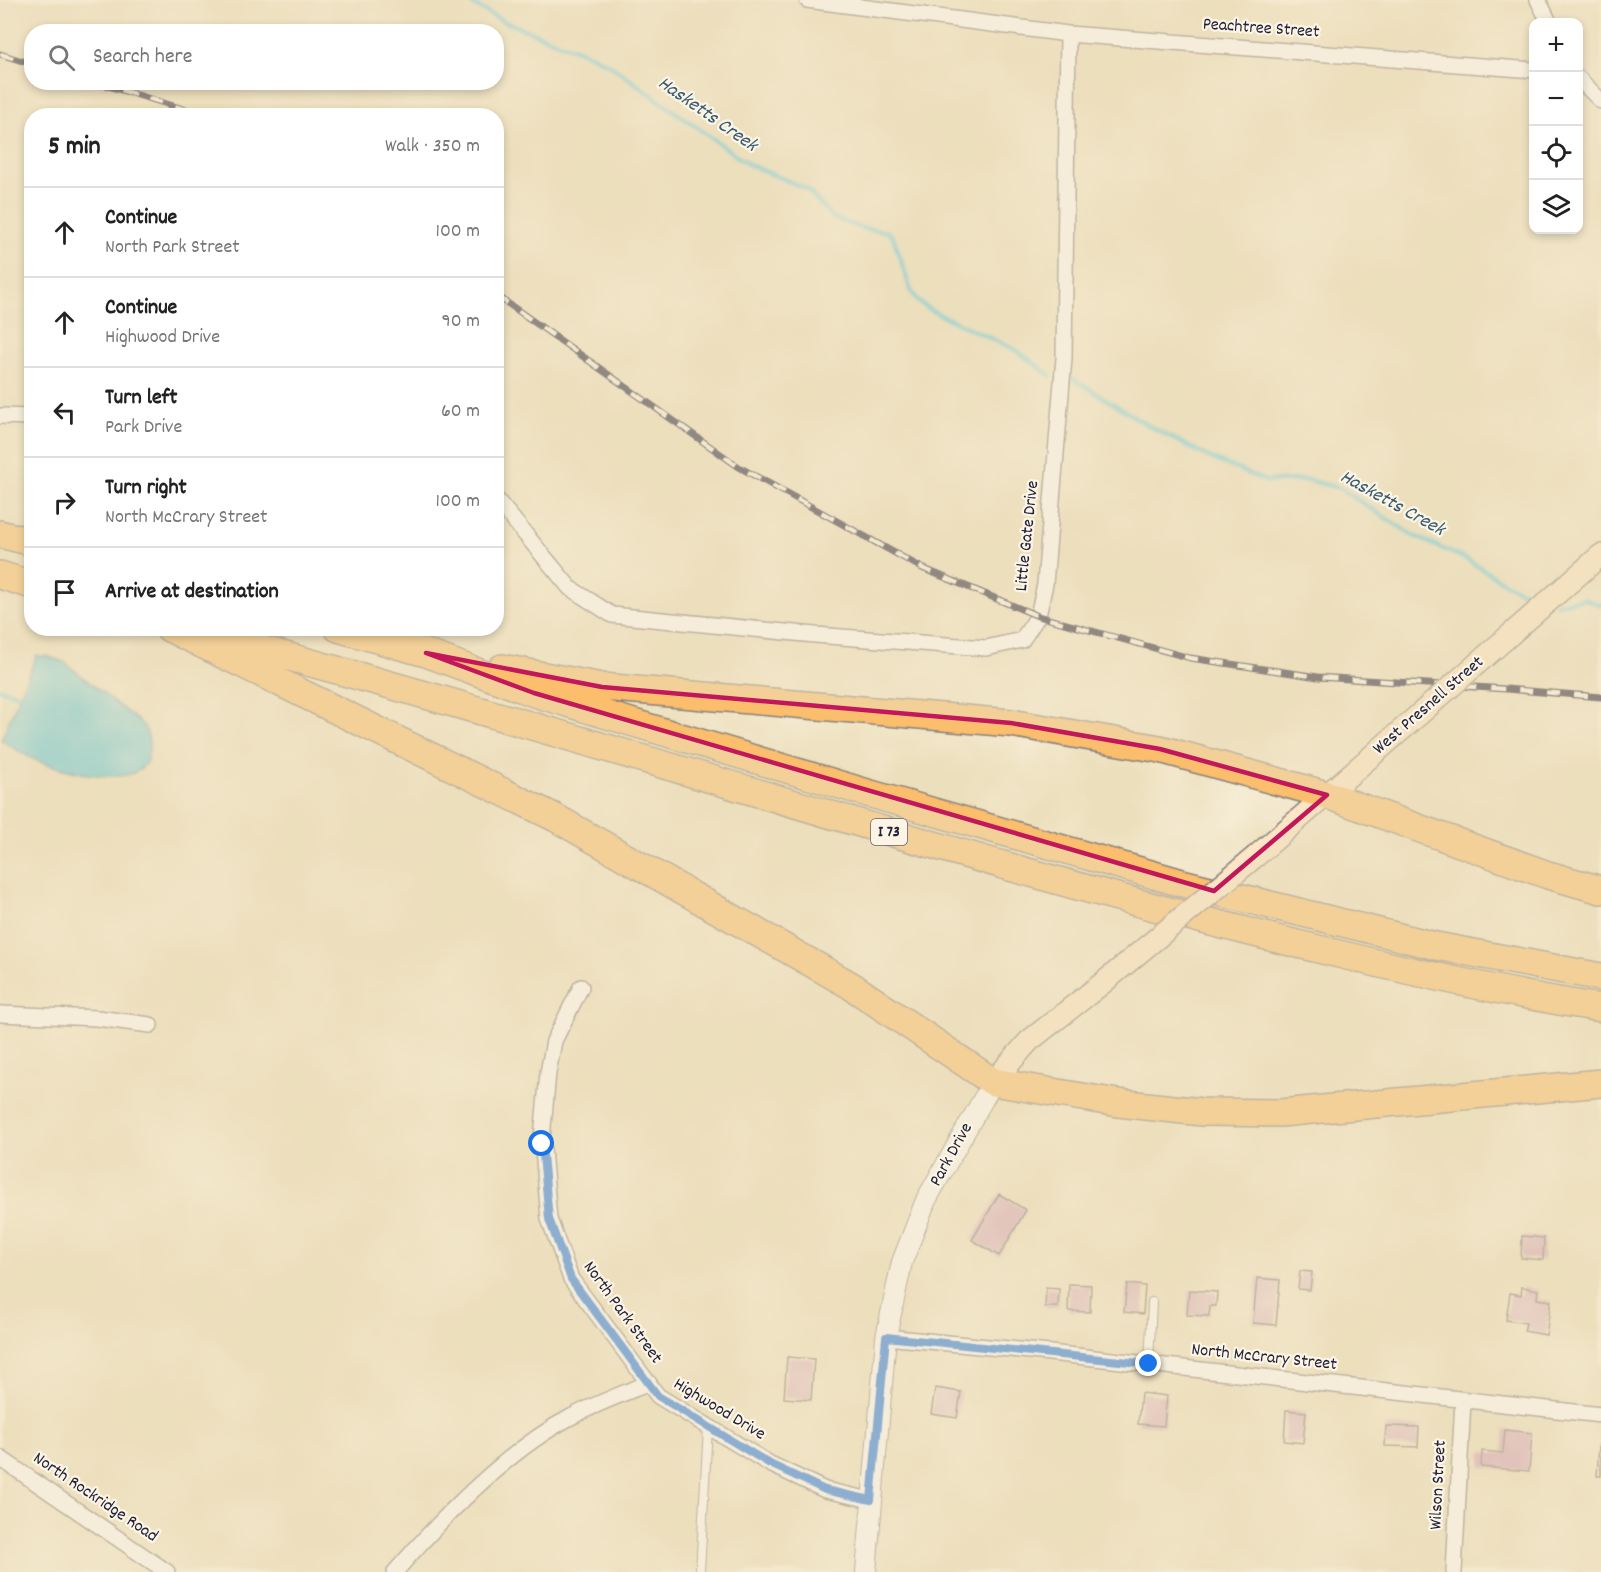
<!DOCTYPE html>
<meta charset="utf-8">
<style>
body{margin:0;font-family:Dekko,sans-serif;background:#f6f6f6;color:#222}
.controls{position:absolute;right:18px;top:18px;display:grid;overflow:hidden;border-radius:12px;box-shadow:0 3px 9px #0003}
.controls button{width:54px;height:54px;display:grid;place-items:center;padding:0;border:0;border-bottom:2px solid #e0e0e0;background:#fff;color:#222;font:30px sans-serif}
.stop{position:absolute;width:18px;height:18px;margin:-14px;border:4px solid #1a73e8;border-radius:50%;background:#fff}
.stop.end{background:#1a73e8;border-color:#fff;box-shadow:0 2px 6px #0008}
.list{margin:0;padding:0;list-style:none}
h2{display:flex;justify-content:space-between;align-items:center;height:78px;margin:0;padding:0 24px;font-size:26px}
h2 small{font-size:20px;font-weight:400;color:#767676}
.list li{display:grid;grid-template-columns:39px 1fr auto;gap:18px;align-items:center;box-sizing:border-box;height:90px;padding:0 24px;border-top:2px solid #e0e0e0}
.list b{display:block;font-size:22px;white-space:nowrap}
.list p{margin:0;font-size:20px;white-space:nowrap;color:#767676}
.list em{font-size:20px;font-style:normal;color:#767676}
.icon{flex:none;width:33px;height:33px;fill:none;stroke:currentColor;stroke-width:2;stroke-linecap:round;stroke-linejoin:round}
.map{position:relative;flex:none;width:1601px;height:1572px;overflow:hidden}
.search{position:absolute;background:#fff;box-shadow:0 3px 9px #0003;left:24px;top:24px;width:480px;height:66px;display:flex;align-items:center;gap:15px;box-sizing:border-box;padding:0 21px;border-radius:24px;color:#767676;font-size:22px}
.panel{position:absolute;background:#fff;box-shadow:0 3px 9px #0003;left:24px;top:108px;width:480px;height:528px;border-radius:24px}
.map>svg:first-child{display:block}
.water{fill:#60c8dc;stroke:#41758c;stroke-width:1.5}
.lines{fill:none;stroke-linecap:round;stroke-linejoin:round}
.stream{stroke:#60c8dc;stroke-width:5}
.building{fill:#d3a3ba}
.service-casing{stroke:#87807c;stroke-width:10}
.minor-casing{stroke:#87807c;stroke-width:18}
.tertiary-casing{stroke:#87807c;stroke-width:22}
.secondary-casing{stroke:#87807c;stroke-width:24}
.motorway-casing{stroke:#87807c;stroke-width:30}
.service{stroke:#fff;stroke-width:8}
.minor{stroke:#fff;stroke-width:15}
.tertiary{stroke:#fff;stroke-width:20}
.secondary{stroke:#fde5c5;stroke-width:21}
.motorway{stroke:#fabe6d;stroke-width:27}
.rail-casing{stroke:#22223b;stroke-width:7}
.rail{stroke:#fcf5e5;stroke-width:4.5;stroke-dasharray:14;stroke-linecap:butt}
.secondary-bridge-casing{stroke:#87807c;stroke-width:24;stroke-linecap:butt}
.secondary-bridge{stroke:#fde5c5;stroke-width:21}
.route{stroke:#1a73e8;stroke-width:8}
.marked{fill:none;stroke:#c2185b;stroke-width:4.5;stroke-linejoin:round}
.labels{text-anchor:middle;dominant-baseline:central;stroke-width:4.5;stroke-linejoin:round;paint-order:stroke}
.shield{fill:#fcf5e5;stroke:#63616e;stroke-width:1.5}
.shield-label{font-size:16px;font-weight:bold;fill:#22223b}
.street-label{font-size:18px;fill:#22223b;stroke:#fcf5e5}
.water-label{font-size:20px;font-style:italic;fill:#385c73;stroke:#fcf5e5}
</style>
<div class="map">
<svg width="1601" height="1572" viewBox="0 0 1601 1572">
<rect width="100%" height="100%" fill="#fcf5e5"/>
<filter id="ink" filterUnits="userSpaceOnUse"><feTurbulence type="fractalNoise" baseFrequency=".0167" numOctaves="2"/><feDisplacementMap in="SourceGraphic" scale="12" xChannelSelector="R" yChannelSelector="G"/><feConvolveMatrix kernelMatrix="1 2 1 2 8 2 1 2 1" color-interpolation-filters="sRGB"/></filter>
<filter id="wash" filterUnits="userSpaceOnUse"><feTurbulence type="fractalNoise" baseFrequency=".008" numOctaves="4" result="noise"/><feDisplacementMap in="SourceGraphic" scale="24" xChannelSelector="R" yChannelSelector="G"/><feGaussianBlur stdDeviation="1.35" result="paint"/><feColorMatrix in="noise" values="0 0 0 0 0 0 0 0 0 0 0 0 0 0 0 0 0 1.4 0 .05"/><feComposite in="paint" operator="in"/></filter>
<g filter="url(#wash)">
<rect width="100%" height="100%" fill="#ecdfbc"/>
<path class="water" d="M37,655L42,657L46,656L64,662L143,725C150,736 151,747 147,760C136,791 61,769 38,761C25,756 13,748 1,740Z"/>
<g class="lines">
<path class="stream" d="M465,0L503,21L590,55L610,65L748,164L807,189L833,218L862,228L888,232L893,237L911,291L919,302L932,311L1016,350L1050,375
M1072,378L1151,427L1213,459L1266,481L1307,480L1339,488L1414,536L1468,560L1508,585L1541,600
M1556,604L1584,599L1601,605
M0,689L20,695L25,701"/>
</g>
<g id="blocks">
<path class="building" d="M999,1194L1026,1210L999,1256L972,1240Z
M1522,1236L1544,1238L1543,1260L1521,1258Z
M1300,1271L1312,1272L1310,1290L1298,1289Z
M1257,1278L1280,1280L1276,1325L1253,1323Z
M1069,1284L1091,1285L1090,1312L1068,1311Z
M1127,1284L1145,1286L1143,1314L1124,1312Z
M1522,1287L1538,1290L1537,1299L1551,1301L1546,1335L1524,1331L1526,1323L1506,1320L1510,1293L1521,1295Z
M1046,1288L1059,1289L1058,1307H1045Z
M1189,1290L1217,1292L1216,1306H1210L1209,1316L1187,1315Z
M787,1357L814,1359L811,1400L784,1398Z
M935,1388L961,1392L957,1418L931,1414Z
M1141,1393L1167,1396L1164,1426L1138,1424Z
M1286,1410L1306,1412L1303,1443L1284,1441Z
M1386,1426L1419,1427L1418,1447L1385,1446Z
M1505,1430L1532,1433L1529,1471L1481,1467L1482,1451L1503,1453Z
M1599,1444H1601V1476H1597Z"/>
</g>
</g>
<g filter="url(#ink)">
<use href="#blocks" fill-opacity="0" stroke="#87807c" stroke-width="1.5"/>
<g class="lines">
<g class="service-casing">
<path id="service" d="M1149,1364L1152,1302
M700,1572L708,1427"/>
</g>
<g class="minor-casing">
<path id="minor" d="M807,0L1068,34L1534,70
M1538,0L1549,22
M1578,78L1601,101
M0,416L32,417
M496,499L570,588L612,615L815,635L986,648L1022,640L1038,616L1045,584L1064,358L1068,34
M581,987L554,1041L548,1073L542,1138L549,1219L571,1279L658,1396L770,1464L825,1490L871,1500
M0,1014L97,1018L150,1025
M886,1337L1050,1353L1601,1415
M0,1458L167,1572
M395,1572C441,1519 507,1451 569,1418C595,1404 622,1394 649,1383
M1454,1572L1463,1400"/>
</g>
<g class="tertiary-casing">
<path id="tertiary" d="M866,1572L886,1337L902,1262L926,1200L993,1082"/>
</g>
<g class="secondary-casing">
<path id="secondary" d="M1503,641L1601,555
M1256,856L1382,747
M993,1082L1029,1041L1104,982"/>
</g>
<g class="motorway-casing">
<path id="motorway" d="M0,534L32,542
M0,575L32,585
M169,628L556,818L850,985L993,1082L1118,1103L1202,1112L1280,1113L1601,1083
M338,628L426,653L534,693L864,792L1182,883L1436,946L1601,977
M211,636C477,706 739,789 1003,865C1114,897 1226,927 1339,954C1425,975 1513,994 1601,1008
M502,668L602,687L1011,723L1160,749L1327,795L1548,875L1601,890"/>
</g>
<use href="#service" class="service"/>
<use href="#minor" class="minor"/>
<use href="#tertiary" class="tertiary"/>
<use href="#secondary" class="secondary"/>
<use href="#motorway" class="motorway"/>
<g class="rail-casing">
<path id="rail" d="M0,54L32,64
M95,82L190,111L199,116
M496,295L739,467L922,568L1038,616L1190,658L1318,677L1506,689L1601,697"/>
</g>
<use href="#rail" class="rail"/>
<g class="secondary-bridge-casing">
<path id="secondary-bridge" d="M1382,747L1503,641
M1104,982L1256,856"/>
</g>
<use href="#secondary-bridge" class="secondary-bridge"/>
</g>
</g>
<g class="lines" filter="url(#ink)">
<path class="route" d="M542,1144L549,1219L571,1279L658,1396L770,1464L825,1490L871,1500L886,1337L1149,1364"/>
</g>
<path d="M0 0H1601V1572H0ZM426,653L602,687L1011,723L1160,749L1327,795L1214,891L534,693Z" fill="#ecdfbc" fill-opacity=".55" fill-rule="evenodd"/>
<path class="marked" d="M426,653L602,687L1011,723L1160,749L1327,795L1214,891L534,693Z"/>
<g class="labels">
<rect class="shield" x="871" y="819" width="36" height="26" rx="4.5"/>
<g class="shield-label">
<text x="889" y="832">I 73</text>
</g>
<g class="street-label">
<text transform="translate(1261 29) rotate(4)">Peachtree Street</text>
<text transform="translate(1028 536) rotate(-84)">Little Gate Drive</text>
<text transform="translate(1429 706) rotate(-41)">West Presnell Street</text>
<text transform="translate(952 1155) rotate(-61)">Park Drive</text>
<text transform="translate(622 1313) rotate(54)">North Park Street</text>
<text transform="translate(1264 1358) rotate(6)">North McCrary Street</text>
<text transform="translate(719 1410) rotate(31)">Highwood Drive</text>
<text transform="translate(1439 1485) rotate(-87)">Wilson Street</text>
<text transform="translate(95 1498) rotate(34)">North Rockridge Road</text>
</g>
<g class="water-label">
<text transform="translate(707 115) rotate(35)">Hasketts Creek</text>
<text transform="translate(1392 504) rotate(29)">Hasketts Creek</text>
</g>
</g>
</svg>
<div class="controls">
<button>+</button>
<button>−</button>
<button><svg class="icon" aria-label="locate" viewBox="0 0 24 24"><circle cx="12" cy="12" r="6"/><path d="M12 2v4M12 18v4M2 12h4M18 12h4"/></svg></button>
<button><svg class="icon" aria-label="layers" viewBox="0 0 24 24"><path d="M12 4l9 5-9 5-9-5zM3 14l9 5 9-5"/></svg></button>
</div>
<div class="stop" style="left:542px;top:1144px"></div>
<div class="stop end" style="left:1149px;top:1364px"></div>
<div class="search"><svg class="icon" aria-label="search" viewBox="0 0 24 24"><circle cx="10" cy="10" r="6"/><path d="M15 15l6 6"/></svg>Search here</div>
<section class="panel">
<h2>5 min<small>Walk · 350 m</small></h2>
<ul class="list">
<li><svg class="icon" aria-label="ahead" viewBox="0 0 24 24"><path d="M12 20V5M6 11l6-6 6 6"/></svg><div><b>Continue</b><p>North Park Street</p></div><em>100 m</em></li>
<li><svg class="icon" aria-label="ahead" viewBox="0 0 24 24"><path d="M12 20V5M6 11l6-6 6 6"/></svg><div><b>Continue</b><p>Highwood Drive</p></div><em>90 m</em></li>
<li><svg class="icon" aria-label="left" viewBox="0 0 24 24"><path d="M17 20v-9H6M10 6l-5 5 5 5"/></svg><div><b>Turn left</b><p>Park Drive</p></div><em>60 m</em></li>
<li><svg class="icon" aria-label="right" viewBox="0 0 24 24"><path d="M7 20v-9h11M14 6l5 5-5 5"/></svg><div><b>Turn right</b><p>North McCrary Street</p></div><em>100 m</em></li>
<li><svg class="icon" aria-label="arrive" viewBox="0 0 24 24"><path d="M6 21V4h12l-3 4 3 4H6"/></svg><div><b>Arrive at destination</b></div></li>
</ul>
</section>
</div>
